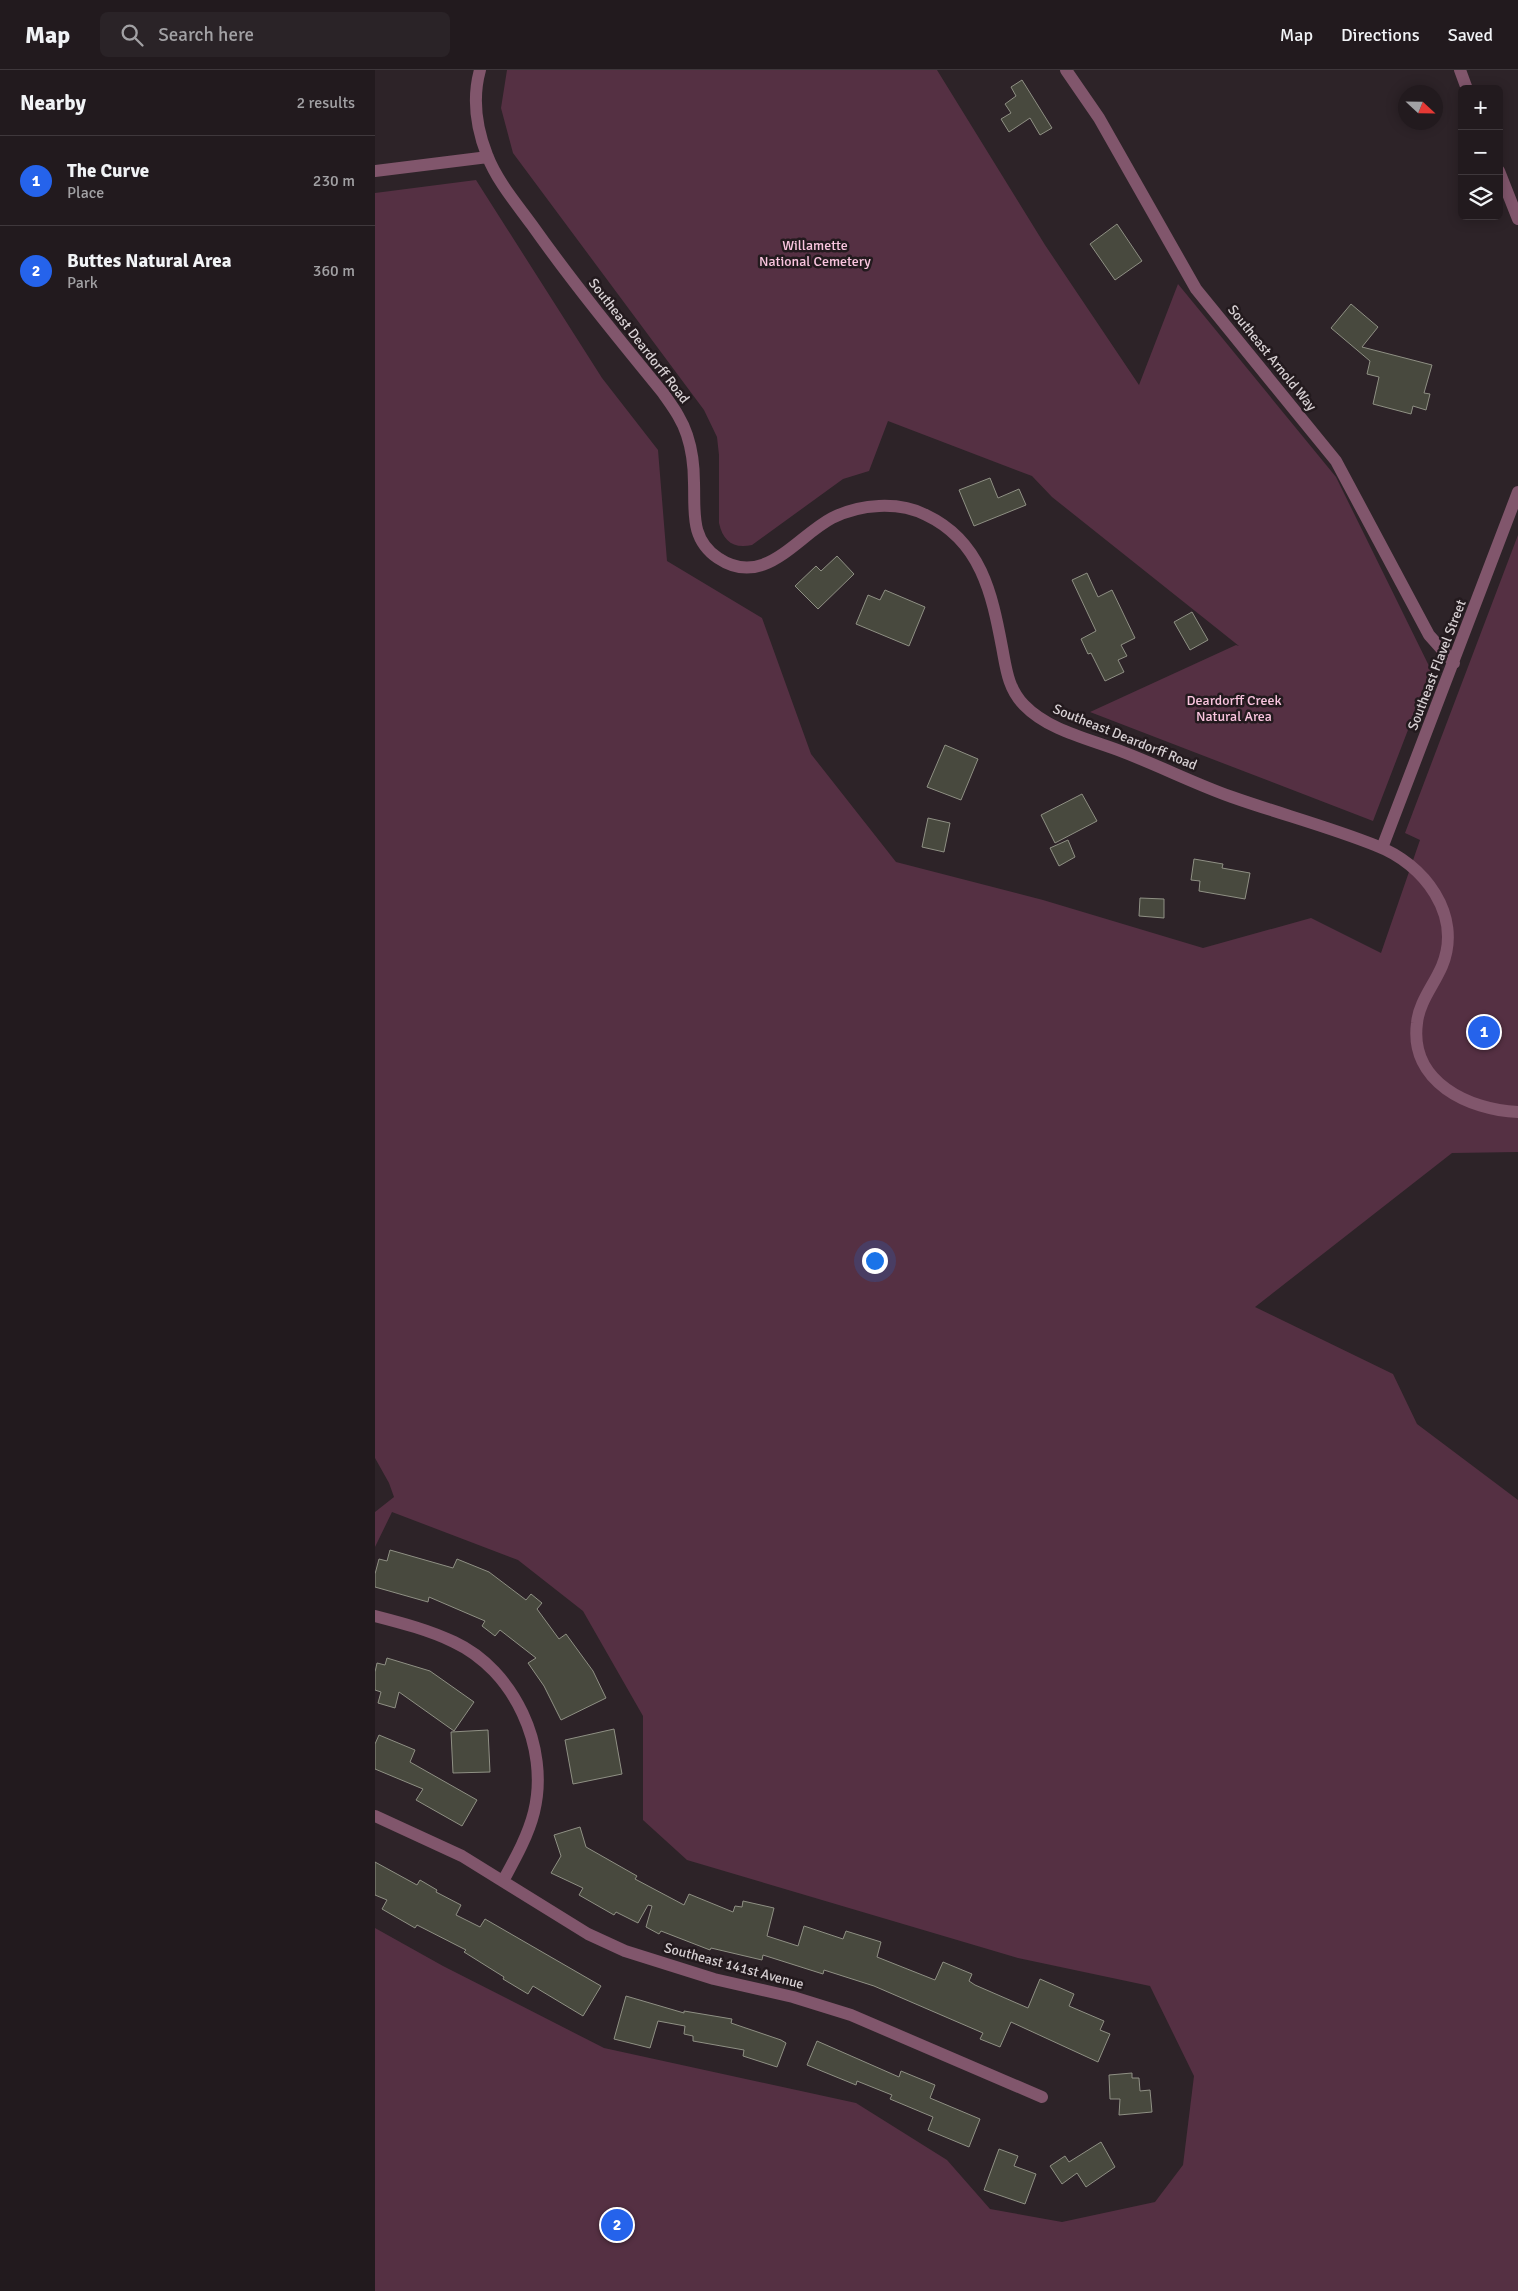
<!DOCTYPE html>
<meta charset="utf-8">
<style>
body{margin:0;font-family:Signika,sans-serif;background:#2a2327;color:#f1f3f6}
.controls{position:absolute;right:15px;top:15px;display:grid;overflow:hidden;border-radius:8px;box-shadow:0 2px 12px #0003}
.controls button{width:45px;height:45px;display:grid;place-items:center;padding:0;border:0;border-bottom:1px solid #3f383c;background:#221a1e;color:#f1f3f6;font:25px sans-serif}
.compass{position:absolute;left:1023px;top:15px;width:45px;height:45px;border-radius:50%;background:#221a1e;box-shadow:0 2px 12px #0003;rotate:112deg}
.you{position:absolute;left:499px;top:1190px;width:18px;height:18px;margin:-12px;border:4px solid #fff;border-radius:50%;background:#1a73e8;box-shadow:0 0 0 8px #1a73e833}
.badge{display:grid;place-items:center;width:32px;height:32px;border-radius:50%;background:#2563eb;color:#fff;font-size:16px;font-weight:700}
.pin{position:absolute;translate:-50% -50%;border:2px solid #fff;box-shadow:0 1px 5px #0006}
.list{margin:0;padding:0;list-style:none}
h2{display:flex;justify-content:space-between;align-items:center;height:65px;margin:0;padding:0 20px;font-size:21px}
h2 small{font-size:16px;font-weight:400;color:#a2a1a4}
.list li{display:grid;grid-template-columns:32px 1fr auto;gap:15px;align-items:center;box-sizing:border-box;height:90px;padding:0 20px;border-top:1px solid #3f383c}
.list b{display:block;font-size:19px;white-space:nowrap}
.list p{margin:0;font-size:16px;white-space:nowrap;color:#a2a1a4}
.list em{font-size:16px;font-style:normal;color:#a2a1a4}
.icon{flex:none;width:28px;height:28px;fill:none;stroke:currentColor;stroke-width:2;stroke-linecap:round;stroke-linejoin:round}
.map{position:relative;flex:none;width:1143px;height:2221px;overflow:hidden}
header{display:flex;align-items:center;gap:30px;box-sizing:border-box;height:70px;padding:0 25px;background:#221a1e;border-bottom:1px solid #3f383c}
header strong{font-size:24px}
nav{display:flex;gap:28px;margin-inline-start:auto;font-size:18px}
.search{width:350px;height:45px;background:#2a2327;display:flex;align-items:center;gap:12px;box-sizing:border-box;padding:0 18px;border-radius:8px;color:#a2a1a4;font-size:19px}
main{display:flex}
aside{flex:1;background:#221a1e}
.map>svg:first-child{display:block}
.green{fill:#553043}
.building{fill:#48493e;stroke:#8f9084}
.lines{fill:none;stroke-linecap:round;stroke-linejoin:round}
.minor{stroke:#81566c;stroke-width:12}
.labels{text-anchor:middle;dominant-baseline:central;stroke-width:5;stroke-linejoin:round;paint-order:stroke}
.park-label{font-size:14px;fill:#fac5df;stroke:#231a1e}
.street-label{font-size:14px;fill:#d7d0d3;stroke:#231a1e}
</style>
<header>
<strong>Map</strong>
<div class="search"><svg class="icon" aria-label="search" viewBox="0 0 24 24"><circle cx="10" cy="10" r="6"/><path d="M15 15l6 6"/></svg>Search here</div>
<nav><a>Map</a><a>Directions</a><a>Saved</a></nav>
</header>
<main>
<aside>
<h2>Nearby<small>2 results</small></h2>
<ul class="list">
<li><span class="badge">1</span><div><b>The Curve</b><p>Place</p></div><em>230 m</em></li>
<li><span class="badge">2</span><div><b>Buttes Natural Area</b><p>Park</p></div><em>360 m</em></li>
</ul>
</aside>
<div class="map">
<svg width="1143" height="2221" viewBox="0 0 1143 2221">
<rect width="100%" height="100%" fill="#2d2328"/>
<path class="green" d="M132,0H562L670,175L764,315L803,214L961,407L1056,600L998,751L715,642L861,575L864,576L677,427L657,406L513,351L494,401L468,409L377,475C358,479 348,471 344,453V385L342,367L329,340L138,83L126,38Z
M101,110L227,308L283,380L292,491L387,548L436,684L521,792L668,830L828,878L936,848L1006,883L1045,770L1030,763L1143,465V1082L1077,1083L880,1237L1018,1304L1042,1354L1143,1430V2221H0V1858L68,1896L229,1978L481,2033L572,2090L615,2139L687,2152L780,2132L808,2095L819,2006L775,1916L643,1888L312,1790L268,1750V1646L208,1541L143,1490L17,1442L0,1477V1442L19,1427L14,1413L0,1388V123Z"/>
<path class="building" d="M647,10L677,58L665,65L655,48L634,62L626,49L636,43L630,34L641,26L636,17Z
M742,154L767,191L740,210L715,174Z
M976,234L1003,257L987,277L1057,295L1049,323L1055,324L1051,340L1038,336L1036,344L998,334L1004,307L992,304L995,291L956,258Z
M615,408L623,428L644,419L651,435L599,456L584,420Z
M462,486L479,504L443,539L420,516L441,496L446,501Z
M712,503L723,527L737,520L760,568L746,575L752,586L743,590L749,602L730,611L716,583L713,584L706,569L721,561L697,510Z
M510,520L550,537L534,576L481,554L493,525L505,530Z
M817,542L833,570L815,580L799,552Z
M570,675L603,689L586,730L552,717Z
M707,724L722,751L680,773L666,745Z
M553,748L575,753L569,782L547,777Z
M693,770L700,787L684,796L675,778Z
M819,789L848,794L847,798L875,803L870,829L824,821L825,811L816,810Z
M765,828L789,829V848L764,846Z
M15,1480L78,1498L82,1489L114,1502L151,1530L156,1524L167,1533L162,1539L184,1569L191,1564L218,1601L231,1628L186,1650L169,1616L153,1593L161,1588L125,1560L120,1566L107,1556L110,1551L54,1527L53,1532L0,1517V1504L4,1489L12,1491Z
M12,1588L55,1601L99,1632L79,1661L24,1622L20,1638L3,1633L6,1622L0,1620V1602L2,1593L10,1595Z
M239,1659L247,1704L198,1714L190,1670Z
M113,1660L115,1702L78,1703L76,1662Z
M4,1665L40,1680L35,1692L102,1730L87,1756L41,1730L48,1719L0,1699V1674Z
M205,1757L211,1777L262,1806L260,1809L309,1835L314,1824L358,1842L360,1836L367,1837L368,1831L399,1838L392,1866L423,1876L429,1856L468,1869L471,1861L506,1872L502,1887L560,1910L568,1892L597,1904L594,1911L600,1915L653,1938L665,1909L699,1924L694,1936L729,1951L725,1960L735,1964L723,1992L636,1952L625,1977L605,1969L608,1963L499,1916L449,1900L448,1904L388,1885L387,1890L336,1878L335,1880L286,1861L284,1864L271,1857L277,1836L273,1835L263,1853L241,1842L239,1845L204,1825L208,1818L176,1803L186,1786L179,1765Z
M0,1792L42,1815L45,1810L62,1820L61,1822L86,1835L81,1845L105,1857L110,1849L226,1916L208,1946L158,1916L153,1924L128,1909L129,1907L89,1882L91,1880L42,1855L40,1858L7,1839L12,1830L0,1825Z
M251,1926L309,1943V1941L357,1949L356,1953L406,1970L411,1973L402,1997L368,1986L369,1980L318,1971V1966L309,1964L310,1956L283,1951L275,1978L239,1969Z
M442,1971L524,2007L526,2001L560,2015L555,2028L605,2049L594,2077L553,2060L558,2047L515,2029L517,2025L482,2011L481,2015L432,1995Z
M757,2003V2008H764L765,2021L775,2020L777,2042L744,2045L745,2029H735L734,2005Z
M726,2072L740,2097L711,2117L702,2103L687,2114L675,2096L690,2086L694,2092Z
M624,2079L643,2086L639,2096L661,2104L650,2134L609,2120Z"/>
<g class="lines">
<path class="minor" d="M105,0C97,29 101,57 112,85C122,111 141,133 157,155C198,213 243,268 288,323C297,336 307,349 312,365C317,380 319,397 319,413C320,442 315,469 343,488C389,519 421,467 457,448C485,434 523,431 551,445C606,471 617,524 627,577C631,598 633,619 649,635C674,661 715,669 748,682C785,696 820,714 857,727C905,744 955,757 1002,776C1049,794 1088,845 1067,896C1059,915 1044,932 1042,953C1034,1012 1094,1040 1143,1042
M691,0L724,48L821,219L961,391L1054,565L1079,593
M1085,0L1092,19
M0,101L113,87
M1124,101L1143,149
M1007,778L1143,422
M0,1546C27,1553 54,1560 79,1572C139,1600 175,1677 159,1742C153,1766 140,1789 128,1811
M0,1746L87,1786L213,1864L250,1881L339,1909L418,1927L476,1945L667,2027"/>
</g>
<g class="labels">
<g class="park-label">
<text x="440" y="175">Willamette<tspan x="440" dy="16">National Cemetery</tspan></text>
<text x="859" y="630">Deardorff Creek<tspan x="859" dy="16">Natural Area</tspan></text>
</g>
<g class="street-label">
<text transform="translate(264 271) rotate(52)">Southeast Deardorff Road</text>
<text transform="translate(897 288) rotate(51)">Southeast Arnold Way</text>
<text transform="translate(1062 595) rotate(-69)">Southeast Flavel Street</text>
<text transform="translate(750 667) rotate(22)">Southeast Deardorff Road</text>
<text transform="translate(359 1896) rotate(15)">Southeast 141st Avenue</text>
</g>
</g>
</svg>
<div class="controls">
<button>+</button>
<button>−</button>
<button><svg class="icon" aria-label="layers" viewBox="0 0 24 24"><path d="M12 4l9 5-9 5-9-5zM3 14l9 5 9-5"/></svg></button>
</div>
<svg class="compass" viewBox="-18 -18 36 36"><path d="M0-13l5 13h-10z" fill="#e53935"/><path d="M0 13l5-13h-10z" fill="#a2a1a4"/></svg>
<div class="you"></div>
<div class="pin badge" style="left:1109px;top:962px">1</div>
<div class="pin badge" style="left:242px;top:2155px">2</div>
</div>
</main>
